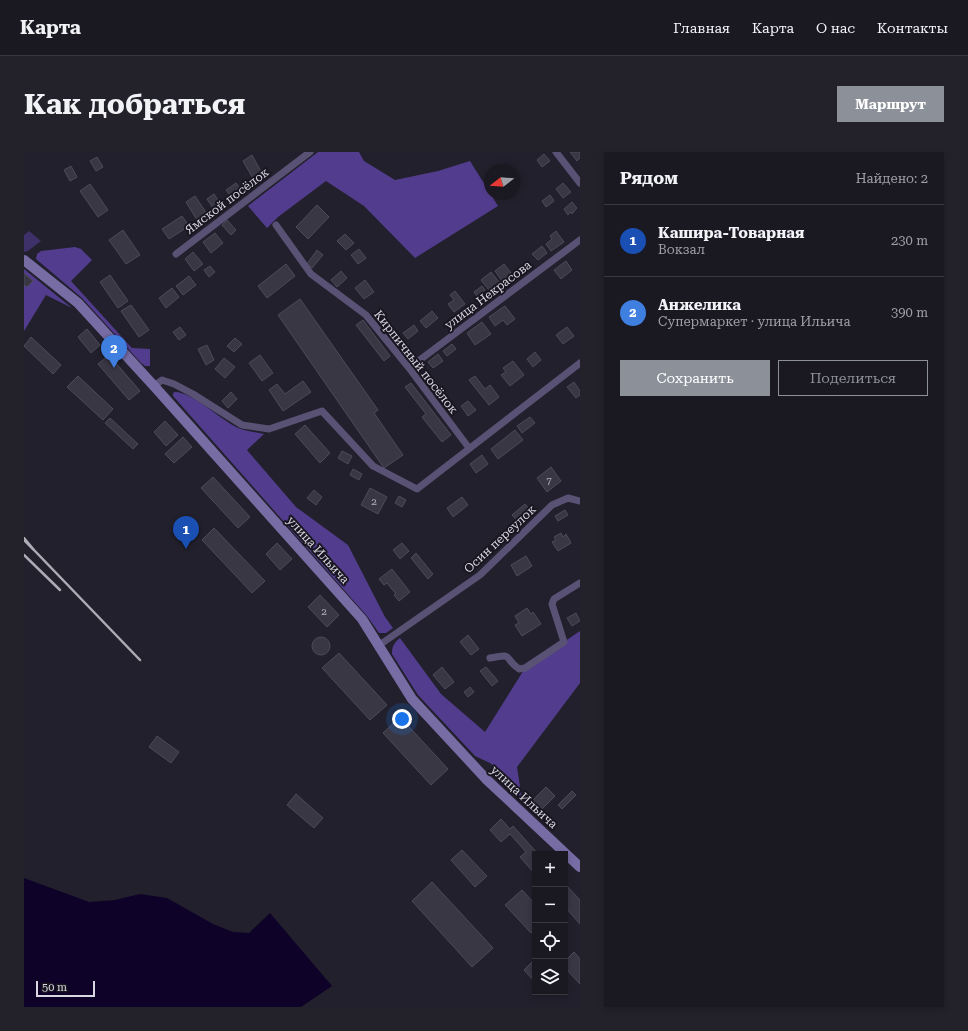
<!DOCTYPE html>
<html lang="ru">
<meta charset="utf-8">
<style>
body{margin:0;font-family:"Roboto Serif",serif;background:#23212a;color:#f1f3f6}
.controls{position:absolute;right:12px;bottom:12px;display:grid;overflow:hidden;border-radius:0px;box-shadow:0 2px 6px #0003}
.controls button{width:36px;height:36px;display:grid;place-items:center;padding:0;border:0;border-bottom:1px solid #38373f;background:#1a1821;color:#f1f3f6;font:20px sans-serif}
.compass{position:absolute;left:460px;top:12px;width:36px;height:36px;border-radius:50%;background:#1a1821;box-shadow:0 2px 6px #0003;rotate:253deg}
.scale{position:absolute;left:12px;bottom:10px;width:59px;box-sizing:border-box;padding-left:4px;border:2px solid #d9d8e1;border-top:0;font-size:11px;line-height:14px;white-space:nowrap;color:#d9d8e1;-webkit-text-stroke:3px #191622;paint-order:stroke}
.you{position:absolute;left:378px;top:567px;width:14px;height:14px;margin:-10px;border:3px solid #fff;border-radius:50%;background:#1a73e8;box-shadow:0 0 0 6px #1a73e833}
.badge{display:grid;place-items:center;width:26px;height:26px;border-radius:50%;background:#8c9099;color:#fff;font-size:13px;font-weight:700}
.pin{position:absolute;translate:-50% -33px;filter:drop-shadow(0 1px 2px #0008)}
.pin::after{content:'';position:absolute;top:21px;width:14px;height:12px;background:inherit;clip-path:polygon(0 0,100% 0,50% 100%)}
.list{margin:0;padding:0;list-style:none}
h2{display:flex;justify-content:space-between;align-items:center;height:52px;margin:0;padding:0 16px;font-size:17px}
h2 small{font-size:13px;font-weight:400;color:#9fa0a5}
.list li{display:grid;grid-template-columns:26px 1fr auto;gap:12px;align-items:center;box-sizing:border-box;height:72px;padding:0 16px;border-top:1px solid #38373f}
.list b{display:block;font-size:15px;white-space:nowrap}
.list p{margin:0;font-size:13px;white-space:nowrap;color:#9fa0a5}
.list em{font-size:13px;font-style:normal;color:#9fa0a5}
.actions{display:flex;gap:8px;padding:12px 16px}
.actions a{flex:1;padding:9px 0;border:1px solid #8c9099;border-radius:0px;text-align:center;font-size:14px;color:#8c9099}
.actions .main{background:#8c9099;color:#fff}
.icon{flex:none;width:22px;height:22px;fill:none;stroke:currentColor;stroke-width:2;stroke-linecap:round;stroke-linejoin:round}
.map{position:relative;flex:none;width:556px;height:855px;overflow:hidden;border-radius:0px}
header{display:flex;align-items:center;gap:24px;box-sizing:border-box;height:56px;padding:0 20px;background:#1a1821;border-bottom:1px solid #38373f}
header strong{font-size:19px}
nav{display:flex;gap:22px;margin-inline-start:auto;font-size:14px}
.intro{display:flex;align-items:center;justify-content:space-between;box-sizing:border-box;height:96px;padding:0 24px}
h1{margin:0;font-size:28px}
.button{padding:10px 18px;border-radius:0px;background:#8c9099;color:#fff;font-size:14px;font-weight:700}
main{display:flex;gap:24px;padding:0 24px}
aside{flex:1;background:#1a1821;border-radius:0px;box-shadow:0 2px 6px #0003}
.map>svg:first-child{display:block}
.green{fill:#3e3068}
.forest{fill:#523c8d}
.water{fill:#0f0229}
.building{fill:#393744;stroke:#4d4b58}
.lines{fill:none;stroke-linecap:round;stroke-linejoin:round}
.street{stroke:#595275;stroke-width:7}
.secondary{stroke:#786ca5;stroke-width:10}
.rail{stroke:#adacb5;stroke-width:2.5}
.labels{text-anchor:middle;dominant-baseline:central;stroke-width:4;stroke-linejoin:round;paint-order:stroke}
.number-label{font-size:10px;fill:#b1b0ba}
.street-label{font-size:12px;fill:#d9d8e1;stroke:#191622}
</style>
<header>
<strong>Карта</strong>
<nav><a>Главная</a><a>Карта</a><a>О нас</a><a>Контакты</a></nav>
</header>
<div class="intro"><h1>Как добраться</h1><a class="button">Маршрут</a></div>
<main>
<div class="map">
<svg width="556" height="855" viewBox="0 0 556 855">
<rect width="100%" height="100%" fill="#22202c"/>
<path class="green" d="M5,79L17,89L4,99L0,100V83Z"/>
<path class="forest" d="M294,0H335L340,9L371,28L414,19L446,9L474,54L391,106L340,54L302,29L254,65L243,76L224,54Z
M51,95L57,97L68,108L47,129L108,196L126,197V214H121L117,211L58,146L12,107L13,102L17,99Z
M0,117L48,156L22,143L0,179Z
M150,240C167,239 196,267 212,275C220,279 231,280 240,282L223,298L272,355L324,393L361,465L369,476L362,481H355L343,464L149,244V242Z
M556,479V531L493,615L498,648L478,629L473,617L466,611L451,604L394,543L368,502C368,494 370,491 376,486L417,542L461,580L501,516Z"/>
<path class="water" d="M0,726L65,750L91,748L116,742L143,746L189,772L209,780L225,781L246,761L308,834L277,855H0Z"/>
<path class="building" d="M546,0H556V6L553,9Z
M520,2L526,9L518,15L513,8Z
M228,3L240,25L231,30L219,9Z
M73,5L79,15L72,19L66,9Z
M47,14L53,25L46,29L40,18Z
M212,31L218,39L208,46L202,38Z
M539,31L547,40L539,46L532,37Z
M66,32L84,58L74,65L56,39Z
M190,42L196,51L189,56L183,47Z
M526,43L530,49L522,55L518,49Z
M171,44L183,62L173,68L162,50Z
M548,50L553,56L548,62L547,60L544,63L540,57Z
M293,53L305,65L284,87L272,75Z
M158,64L165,74L145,87L138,77Z
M203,68L212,78L207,83L198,73Z
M99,78L116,103L102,112L85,88Z
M532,79L540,90L527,99L522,92L528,87L526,84Z
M191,81L199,91L187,101L179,90Z
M321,82L330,91L322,98L313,89Z
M518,94L523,101L514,108L508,102Z
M335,97L342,106L334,112L327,103Z
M293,98L299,103L288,116L283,112Z
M169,100L179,112L170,119L161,107Z
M542,109L548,118L537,127L530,118Z
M262,112L271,124L243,146L234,134Z
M480,112L487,121L478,129L471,119Z
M186,114L191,120L185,125L180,118Z
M317,119L323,126L313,135L307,128Z
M467,120L475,130L465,138L457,128Z
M0,121L9,129L3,135L0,133Z
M86,123L104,149L94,156L76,130Z
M165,124L172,133L159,143L152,134Z
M341,128L350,140L340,147L331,136Z
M458,134L461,138L453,144L450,140Z
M148,136L155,145L142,156L135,146Z
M431,139L441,152L430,160L424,152L430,148L426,143Z
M276,147L354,258L350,261L379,303L360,316L254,163Z
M107,153L125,178L115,185L97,159Z
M481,154L491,167L483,173L479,168L471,174L465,165Z
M408,159L414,166L402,176L396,169Z
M339,168L366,204L360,209L332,173Z
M458,170L467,182L451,193L443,181Z
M390,173L394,179L384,187L379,181Z
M156,175L162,183L155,188L149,180Z
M543,175L550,184L539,192L532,183Z
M63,177L76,193L67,201L54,185Z
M7,185L37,213L29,222L0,194Z
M211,186L218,192L210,200L203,194Z
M428,192L432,197L423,204L419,199Z
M183,193L190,208L182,213L174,197Z
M511,200L517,208L509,215L503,207Z
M414,202L419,209L409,216L404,210Z
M85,203L116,239L105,248L74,212Z
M236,203L249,221L238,229L225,211Z
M200,206L211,215L201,226L191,217Z
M489,209L500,223L486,234L477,223L482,220L479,216Z
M54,224L89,257L79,268L43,235Z
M451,224L461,237L466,233L475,245L465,253L445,228Z
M279,229L287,240L259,259L245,238L253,232L261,242Z
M550,230L556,239V243L552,246L543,235Z
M387,231L427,283L418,290L398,265L402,262L381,235Z
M207,240L213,247L204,256L198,249Z
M444,249L452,258L444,264L437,254Z
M506,265L511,271L498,281L493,274Z
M86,266L114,292L109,297L81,271Z
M141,269L154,283L142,294L130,280Z
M281,273L306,301L296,311L271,282Z
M491,278L499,288L474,307L467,297Z
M159,285L168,295L150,311L141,302Z
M318,299L328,304L324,312L314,306Z
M458,303L464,312L452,321L446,312Z
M527,315L537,329L523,340L513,326Z
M329,317L338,322L335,328L326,323Z
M189,325L226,365L214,376L177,336Z
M346,336L363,345L354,362L337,353Z
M290,338L298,345L292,353L283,346Z
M375,344L382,348L378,355L371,351Z
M438,345L444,353L429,365L423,356Z
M501,352L509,361L496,372L488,363Z
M541,358L544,363L534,369L531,364Z
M190,376L241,429L228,441L178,388Z
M537,381L539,385L542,382L547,391L534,399L528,390L532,388L530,385Z
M253,391L268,407L256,418L242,402Z
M378,391L385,399L376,407L369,398Z
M392,401L409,422L404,427L387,406Z
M502,404L508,414L493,424L487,413Z
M368,417L386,440L375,449L370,443L372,442L363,431L360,433L355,427Z
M296,443L315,463L303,475L284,455Z
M503,456L507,462L509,460L517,472L498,484L491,473L495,471L491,464Z
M552,461L556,469L548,474L543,466Z
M444,483L455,497L447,503L436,490Z
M288 494a9 9 0 1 1 18 0a9 9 0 1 1-18 0Z
M315,501L363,553L346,568L298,516Z
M418,515L430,530L421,537L409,523Z
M462,515L474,529L468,534L456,519Z
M446,535L450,540L444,545L440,540Z
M376,565L424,617L407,633L359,581Z
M133,584L155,600L147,611L125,595Z
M522,635L531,644L518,657L509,648Z
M548,639L552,643L538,657L534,653Z
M272,642L299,666L290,676L263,653Z
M477,667L486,677L489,674L514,702H511V722L496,705L502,700L486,682L477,690L466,678Z
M438,698L463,724L451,735L427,708Z
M408,730L469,796L448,815L388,749Z
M541,732L556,748V772L541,755Z
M498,738L511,752V777L507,781L481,753Z
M550,800L556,807V832L541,816V809Z
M511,807V830L500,818Z"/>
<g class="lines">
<path class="street" d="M532,0L556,31
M252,73L287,122L342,163L385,216L445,296
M152,102L286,0
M385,216L556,88
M130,234L138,228L150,232L169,242L218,273L245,277L298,259L349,314L393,337L556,211
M354,494L456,423L528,353L544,346L556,349
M466,506C491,501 478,505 495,517L501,516L540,490L528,452L530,447L556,431"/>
<path class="secondary" d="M0,108L54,151L130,234L338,467L388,547L463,628L556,715"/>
<path class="rail" d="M0,386L10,398L0,388
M10,398L116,508
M0,403L36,438"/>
</g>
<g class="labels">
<g class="number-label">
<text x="525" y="328">7</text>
<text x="350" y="349">2</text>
<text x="300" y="459">2</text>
</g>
<g class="street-label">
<text transform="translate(203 49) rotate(-37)">Ямской посёлок</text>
<text transform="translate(464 143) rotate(-37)">улица Некрасова</text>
<text transform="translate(392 210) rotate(52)">Кирпичный посёлок</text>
<text transform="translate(476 387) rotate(-43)">Осин переулок</text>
<text transform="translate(294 398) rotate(48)">улица Ильича</text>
<text transform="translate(500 645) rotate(43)">улица Ильича</text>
</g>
</g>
</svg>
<div class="controls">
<button>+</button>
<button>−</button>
<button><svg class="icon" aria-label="locate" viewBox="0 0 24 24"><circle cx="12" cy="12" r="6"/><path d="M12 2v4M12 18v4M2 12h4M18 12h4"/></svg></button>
<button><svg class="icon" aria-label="layers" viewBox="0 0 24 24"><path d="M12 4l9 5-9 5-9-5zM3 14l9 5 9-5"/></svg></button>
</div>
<svg class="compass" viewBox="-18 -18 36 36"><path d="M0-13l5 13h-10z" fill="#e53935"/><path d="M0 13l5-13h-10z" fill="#9fa0a5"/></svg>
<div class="scale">50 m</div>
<div class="you"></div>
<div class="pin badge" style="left:162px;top:397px;background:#1a4fb4">1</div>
<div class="pin badge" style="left:90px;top:216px;background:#3f7fe0">2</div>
</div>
<aside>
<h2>Рядом<small>Найдено: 2</small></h2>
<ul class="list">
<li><span class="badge" style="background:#1a4fb4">1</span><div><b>Кашира-Товарная</b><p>Вокзал</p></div><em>230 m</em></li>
<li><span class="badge" style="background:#3f7fe0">2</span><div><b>Анжелика</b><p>Супермаркет · улица Ильича</p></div><em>390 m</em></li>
</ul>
<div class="actions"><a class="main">Сохранить</a><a>Поделиться</a></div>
</aside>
</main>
